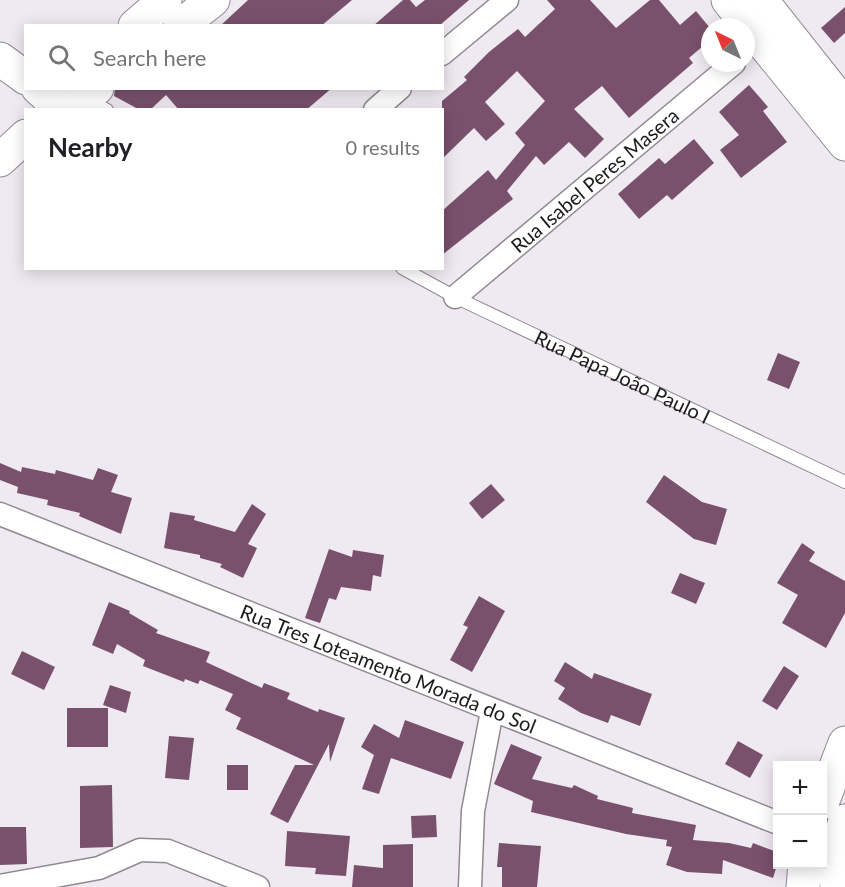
<!DOCTYPE html>
<meta charset="utf-8">
<style>
body{margin:0;font-family:Lato,sans-serif;background:#f2f2f2;color:#202124}
.controls{position:absolute;right:18px;bottom:18px;display:grid;overflow:hidden;border-radius:0px;box-shadow:0 3px 15px #0003}
.controls button{width:54px;height:54px;display:grid;place-items:center;padding:0;border:0;border-bottom:2px solid #e0e0e0;background:#fff;color:#202124;font:30px sans-serif}
.compass{position:absolute;left:701px;top:18px;width:54px;height:54px;border-radius:50%;background:#fff;box-shadow:0 3px 15px #0003;rotate:317deg}
.list{margin:0;padding:0;list-style:none}
h2{display:flex;justify-content:space-between;align-items:center;height:78px;margin:0;padding:0 24px;font-size:26px}
h2 small{font-size:20px;font-weight:400;color:#757577}
.icon{flex:none;width:33px;height:33px;fill:none;stroke:currentColor;stroke-width:2;stroke-linecap:round;stroke-linejoin:round}
.map{position:relative;flex:none;width:845px;height:887px;overflow:hidden}
.search{position:absolute;background:#fff;box-shadow:0 3px 15px #0003;left:24px;top:24px;width:420px;height:66px;display:flex;align-items:center;gap:15px;box-sizing:border-box;padding:0 21px;border-radius:0px;color:#757577;font-size:22px}
.panel{position:absolute;background:#fff;box-shadow:0 3px 15px #0003;left:24px;top:108px;width:420px;height:162px;border-radius:0px}
.map>svg:first-child{display:block}
.building{fill:#79516c}
.lines{fill:none;stroke-linecap:round;stroke-linejoin:round}
.lane-casing{stroke:#8f8a91;stroke-width:14}
.street-casing{stroke:#8f8a91;stroke-width:25}
.secondary-casing{stroke:#8f8a91;stroke-width:35}
.lane{stroke:#fff;stroke-width:12}
.street{stroke:#fff;stroke-width:22}
.secondary{stroke:#fff;stroke-width:33}
.labels{text-anchor:middle;dominant-baseline:central;stroke-width:6;stroke-linejoin:round;paint-order:stroke}
.street-label{font-size:20px;fill:#1d1b1d;stroke:#efeaf1}
</style>
<div class="map">
<svg width="845" height="887" viewBox="0 0 845 887">
<rect width="100%" height="100%" fill="#efeaf1"/>
<path class="building" d="M248,0H352L321,26H220Z
M403,0H410L416,7L425,0H469L439,26H373Z
M547,0H590L616,28L650,0H659L680,25L696,11L710,28V40L689,58L693,63L629,118L602,86L574,109L604,139L585,158L569,142L544,165L536,156L507,191L513,199L442,255V211L488,170L496,180L525,145L515,133L545,101L517,71L485,102L505,124L486,141L474,128L442,159V101L467,80L464,77L489,52L518,29L525,37L555,9Z
M845,7V33L834,43L821,28Z
M749,85L768,107L763,111L787,142L741,178L720,150L739,135L719,112Z
M115,88H332L306,110H179L166,95L150,110H140L114,96Z
M694,139L714,163L672,200L667,195L639,219L618,194L659,158L665,164Z
M778,353L800,362L789,389L767,380Z
M0,463L21,472L22,467L55,474L56,470L93,480L98,468L118,475L111,492L132,498L121,534L79,516L80,513L47,505L48,500L17,493L18,487L0,480Z
M664,475L702,502L727,509L716,545L694,539L646,502Z
M491,484L505,500L482,519L469,503Z
M252,504L266,514L248,544L257,548L243,578L220,567L222,564L200,558V555L164,548L170,512L195,516L194,520L235,532Z
M802,543L815,552L809,561L845,581V613L826,648L782,623L798,595L777,583Z
M329,549L352,557L353,550L384,555L381,577L373,575L371,591L341,587L336,600L329,598L320,623L305,618Z
M680,573L705,583L696,604L671,593Z
M479,596L505,611L472,672L450,660L468,627L463,625Z
M109,602L130,611L129,613L158,630L156,633L210,652L206,662L262,688L264,683L290,693L287,699L318,712L319,709L345,718L330,762L329,744L288,823L270,814L295,765H314L236,729L241,718L225,710L233,694L200,680L198,684L185,679L184,682L143,666L145,660L117,644L113,654L92,645Z
M22,651L55,667L44,690L11,674Z
M565,662L592,679L594,673L652,694L640,726L611,715L608,723L581,713L558,699L565,688L554,681Z
M784,666L799,676L777,710L762,701Z
M110,685L131,692L126,713L103,705Z
M67,708H108V747H67Z
M405,720L464,742L451,779L391,758L379,794L362,789L374,755L361,747L374,724L399,738Z
M169,736L194,738L189,780L165,778Z
M738,741L763,755L750,778L725,764Z
M511,744L542,757L532,779L572,788L574,785L598,796L597,799L633,808L632,813L696,825L693,840L729,843L751,848L753,843L777,852V865L773,878L723,860L722,874L687,872L666,865L672,847L666,846L667,840L626,834L531,812L533,801L494,784Z
M227,765H248V790H227Z
M112,785L113,847L80,848V786Z
M436,815L437,837L412,838L411,816Z
M0,827H26L27,864L0,865Z
M287,831L350,836L346,876L315,874L316,868L285,866Z
M499,843L541,846L537,887H502V867H497Z
M413,844V887H352L354,865L383,868V845Z"/>
<g class="lines">
<g class="lane-casing">
<g id="lane">
<path d="M87,99L107,110"/>
<path id="s1" d="M402,268L455,297L845,482"/>
</g>
</g>
<g class="street-casing">
<g id="street">
<path d="M442,54L507,0"/>
<path d="M375,110L400,88"/>
<path id="s2" d="M455,297L734,63"/>
<path id="s3" d="M0,514L778,823"/>
<path d="M0,886L99,868L140,850L168,851L258,887"/>
<path d="M470,887L473,811L492,711"/>
</g>
</g>
<g class="secondary-casing">
<path id="secondary" d="M728,0L845,144
M761,0L845,106
M135,26L165,0
M180,26L213,0
M0,59L26,78
M38,88L63,110
M67,110L97,88
M0,160L26,136
M822,803L845,743
M803,887L805,864
M837,887L834,858L845,821"/>
</g>
<use href="#lane" class="lane"/>
<use href="#street" class="street"/>
<use href="#secondary" class="secondary"/>
</g>
<g class="labels">
<g class="street-label">
<text stroke="none"><textPath href="#s2" startOffset="182">Rua Isabel Peres Masera</textPath></text>
<text stroke="none"><textPath href="#s1" startOffset="246">Rua Papa João Paulo I</textPath></text>
<text stroke="none"><textPath href="#s3" startOffset="418">Rua Tres Loteamento Morada do Sol</textPath></text>
</g>
</g>
</svg>
<div class="controls">
<button>+</button>
<button>−</button>
</div>
<svg class="compass" viewBox="-18 -18 36 36"><path d="M0-13l5 13h-10z" fill="#e53935"/><path d="M0 13l5-13h-10z" fill="#757577"/></svg>
<div class="search"><svg class="icon" aria-label="search" viewBox="0 0 24 24"><circle cx="10" cy="10" r="6"/><path d="M15 15l6 6"/></svg>Search here</div>
<section class="panel">
<h2>Nearby<small>0 results</small></h2>
<ul class="list">
</ul>
</section>
</div>
